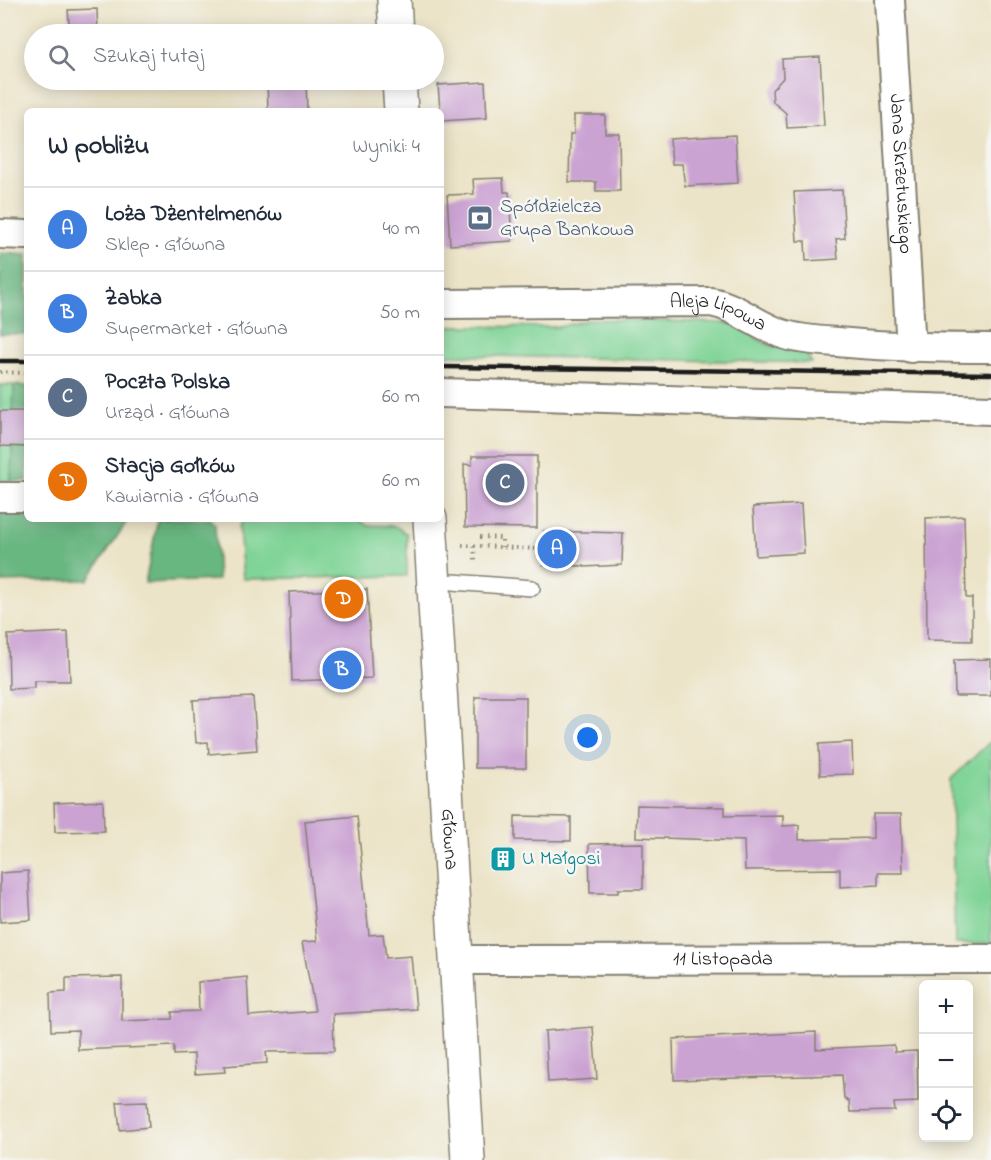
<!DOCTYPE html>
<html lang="pl">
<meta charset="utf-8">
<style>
body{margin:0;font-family:"Indie Flower",sans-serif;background:#f6f6f7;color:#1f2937}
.controls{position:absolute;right:18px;bottom:18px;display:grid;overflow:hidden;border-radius:9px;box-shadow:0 3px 15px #0003}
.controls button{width:54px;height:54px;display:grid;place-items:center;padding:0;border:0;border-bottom:2px solid #e0e1e3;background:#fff;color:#1f2937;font:30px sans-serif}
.you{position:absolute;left:588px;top:738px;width:21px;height:21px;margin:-15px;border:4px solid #fff;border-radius:50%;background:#1a73e8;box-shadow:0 0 0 9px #1a73e833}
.badge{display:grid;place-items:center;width:39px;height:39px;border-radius:50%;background:#111827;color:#fff;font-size:20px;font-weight:700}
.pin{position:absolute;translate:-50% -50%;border:3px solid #fff;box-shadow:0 2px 6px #0006}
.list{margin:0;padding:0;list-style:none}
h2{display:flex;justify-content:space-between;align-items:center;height:78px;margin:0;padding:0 24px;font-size:26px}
h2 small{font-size:20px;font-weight:400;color:#747a83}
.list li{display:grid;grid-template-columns:39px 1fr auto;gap:18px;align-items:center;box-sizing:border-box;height:84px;padding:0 24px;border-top:2px solid #e0e1e3}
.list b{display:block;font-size:22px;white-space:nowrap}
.list p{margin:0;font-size:20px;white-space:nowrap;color:#747a83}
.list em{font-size:20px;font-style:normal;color:#747a83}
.icon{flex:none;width:33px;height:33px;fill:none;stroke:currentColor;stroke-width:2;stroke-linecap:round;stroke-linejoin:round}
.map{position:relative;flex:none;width:991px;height:1160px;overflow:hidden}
.search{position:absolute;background:#fff;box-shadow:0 3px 15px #0003;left:24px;top:24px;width:420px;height:66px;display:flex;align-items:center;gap:15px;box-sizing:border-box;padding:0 21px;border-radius:33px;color:#747a83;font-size:22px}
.panel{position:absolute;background:#fff;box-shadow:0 3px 15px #0003;left:24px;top:108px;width:420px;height:414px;border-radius:9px}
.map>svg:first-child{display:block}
.green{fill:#80d497;stroke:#4e785a;stroke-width:1.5}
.forest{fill:#68b680;stroke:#42694e;stroke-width:1.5}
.building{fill:#cba3d3}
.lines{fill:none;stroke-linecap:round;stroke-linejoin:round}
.lane-casing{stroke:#848072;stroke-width:18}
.street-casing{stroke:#848072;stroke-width:32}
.secondary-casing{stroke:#848072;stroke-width:36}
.path{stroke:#848072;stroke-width:4;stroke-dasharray:1.5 4.5;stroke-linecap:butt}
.lane{stroke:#fff;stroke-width:15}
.street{stroke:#fff;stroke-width:28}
.secondary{stroke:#fff;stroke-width:33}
.rail{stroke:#1c1c1c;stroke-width:4.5}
.labels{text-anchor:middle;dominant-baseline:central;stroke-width:5;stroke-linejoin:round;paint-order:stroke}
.street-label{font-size:20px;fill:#1c1c1c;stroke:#f6f6f2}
.service-label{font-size:20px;fill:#4e5e75;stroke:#f6f6f2;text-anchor:start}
.culture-label{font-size:20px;fill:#0d838f;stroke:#f6f6f2;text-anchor:start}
</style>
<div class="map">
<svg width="991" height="1160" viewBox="0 0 991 1160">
<rect width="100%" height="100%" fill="#f6f6f2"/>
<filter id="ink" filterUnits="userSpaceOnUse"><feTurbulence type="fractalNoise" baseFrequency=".0167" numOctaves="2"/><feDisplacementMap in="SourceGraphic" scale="12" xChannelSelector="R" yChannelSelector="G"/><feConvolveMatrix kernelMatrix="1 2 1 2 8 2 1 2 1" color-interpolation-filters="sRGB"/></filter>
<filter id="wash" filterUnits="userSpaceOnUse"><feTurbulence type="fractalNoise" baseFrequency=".008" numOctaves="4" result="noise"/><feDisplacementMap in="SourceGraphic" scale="24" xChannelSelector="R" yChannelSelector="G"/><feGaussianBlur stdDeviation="1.35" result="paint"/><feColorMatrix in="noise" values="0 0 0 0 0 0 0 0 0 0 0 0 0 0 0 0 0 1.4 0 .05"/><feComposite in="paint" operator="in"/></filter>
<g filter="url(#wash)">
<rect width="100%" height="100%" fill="#ece4c8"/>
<path class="green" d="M591,319L727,323L744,327L757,339L774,347L804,351L812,363L445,355L441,351V333L452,326L559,327Z
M0,385H14L11,481H0Z
M245,519H359L366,525L395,526L407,534V576L243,579L239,526Z
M991,741V944H955L951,779Z"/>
<path class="forest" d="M0,253L27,255V334H0Z
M14,385L27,386V481H11Z
M27,511V519H125L126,523L88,580L0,582V512Z
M158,519H209L215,524L218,580L145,583Z"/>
<g id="blocks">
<path class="building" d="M97,9L98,34H70L68,10Z
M820,57L824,126L787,128L786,113L773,102L772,90L783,78L782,59Z
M267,80H306L307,111H268Z
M485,82L487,118L441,121L438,85Z
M574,115H605V133H619L620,191H596V182H569L570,134H574Z
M735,135L738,183L685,186L682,164H672L670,139Z
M503,178L504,192H509L512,241L450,245L447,195L474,194L473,179Z
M842,190L845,238L836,239L838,259L806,261L805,241H797L794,192Z
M0,411H27V447L0,446Z
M472,456H537V528L465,527L464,464L472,465Z
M801,504L804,553L756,556L753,507Z
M964,516L966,598H972V641L927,640L926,518Z
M544,531L623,533L622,565L584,567V566L543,565Z
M367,589L372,678L292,681L289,592Z
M68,632L70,681H34V688L9,689L8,635Z
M991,659V696H955L954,660Z
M253,697L257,750L209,754L208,742L196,743L193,700Z
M475,697H526V768H475Z
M852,742L853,774L820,775L819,744Z
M103,801L104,831L55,832L54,803Z
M637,805L725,807V816L783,815V826L799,825V840L873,838V814H901L903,873H878V885L840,887V869L745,870L744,841L636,837Z
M357,816L369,935L383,934L386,958L411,956L416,1009L333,1014L334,1051L266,1052L267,1063L224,1066L225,1072L195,1074L194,1054L174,1055V1046L78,1050V1030L51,1031L50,993L66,992V978L122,977V1021L172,1019V1012L199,1011L198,982L247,977L249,1016L315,1011L302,942L317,941L305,821Z
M515,816L571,817V841L515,840Z
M643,843V889H618V893H590L589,844Z
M28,871L31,920L0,922V873Z
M593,1027L597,1079L548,1082L545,1031Z
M816,1032V1049L894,1045L895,1052L917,1051L918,1102L894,1103L895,1111L850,1112L849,1101L844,1098L842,1075L674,1080L673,1039Z
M147,1101L149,1127L120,1130L117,1102Z"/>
</g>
</g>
<g filter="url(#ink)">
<use href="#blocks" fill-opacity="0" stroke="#848072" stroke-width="1.5"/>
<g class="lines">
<g class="lane-casing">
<path id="lane" d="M453,582L532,588"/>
</g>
<g class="street-casing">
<g id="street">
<path id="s1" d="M890,0L911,348"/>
<path d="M0,234L27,235"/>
<path id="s2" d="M441,304L711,302C739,307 759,328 786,335C806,341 828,341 849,343C897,347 943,348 991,348"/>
<path d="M441,393L991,410"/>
<path d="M0,497H27"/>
<path id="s3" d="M456,960L991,959"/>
</g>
</g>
<g class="secondary-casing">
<g id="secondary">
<path d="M394,0L396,34"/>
<path d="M399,80L401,111"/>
<path id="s4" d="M430,519L468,1160"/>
</g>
</g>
<path class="path" d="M0,372L27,373
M480,537L502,538V547
M462,545L537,549
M474,546L475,560"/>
<use href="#lane" class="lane"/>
<use href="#street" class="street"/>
<use href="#secondary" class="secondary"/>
<path class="rail" d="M0,361H27
M441,367L991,374"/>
</g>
</g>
<defs>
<g id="bank-square" transform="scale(1.35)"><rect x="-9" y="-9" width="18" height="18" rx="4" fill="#5c6f8a" stroke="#f6f6f2"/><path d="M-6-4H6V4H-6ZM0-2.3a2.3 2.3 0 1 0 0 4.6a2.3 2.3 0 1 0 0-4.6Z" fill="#fff"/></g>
<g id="building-square" transform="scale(1.35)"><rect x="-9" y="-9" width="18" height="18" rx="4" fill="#0f9aa8" stroke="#f6f6f2"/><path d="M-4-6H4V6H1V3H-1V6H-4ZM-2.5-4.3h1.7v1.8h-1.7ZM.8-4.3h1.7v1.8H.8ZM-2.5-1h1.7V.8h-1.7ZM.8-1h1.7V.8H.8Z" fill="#fff"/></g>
</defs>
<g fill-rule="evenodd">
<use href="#bank-square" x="480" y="218"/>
<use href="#building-square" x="503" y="859"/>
</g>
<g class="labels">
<g class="street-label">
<text stroke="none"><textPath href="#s1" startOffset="174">Jana Skrzetuskiego</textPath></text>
<text stroke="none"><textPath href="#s2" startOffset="279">Aleja Lipowa</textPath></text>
<text stroke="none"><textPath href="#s4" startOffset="321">Główna</textPath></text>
<text stroke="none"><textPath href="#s3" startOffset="267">11 Listopada</textPath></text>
</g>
<g class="service-label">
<text x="500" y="207">Spółdzielcza<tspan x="500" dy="23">Grupa Bankowa</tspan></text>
</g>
<g class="culture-label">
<text x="522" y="859">U Małgosi</text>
</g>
</g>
</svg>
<div class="controls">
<button>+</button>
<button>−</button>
<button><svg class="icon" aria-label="locate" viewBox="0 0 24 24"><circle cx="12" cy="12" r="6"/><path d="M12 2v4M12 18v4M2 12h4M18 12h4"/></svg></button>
</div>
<div class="you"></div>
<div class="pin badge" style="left:557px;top:549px;background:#3f7fe0">A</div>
<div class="pin badge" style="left:342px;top:670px;background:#3f7fe0">B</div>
<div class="pin badge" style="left:505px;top:483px;background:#5c6f8a">C</div>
<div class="pin badge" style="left:344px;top:599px;background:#e8710a">D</div>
<div class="search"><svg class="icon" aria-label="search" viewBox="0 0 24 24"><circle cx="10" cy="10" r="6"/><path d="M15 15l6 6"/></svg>Szukaj tutaj</div>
<section class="panel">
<h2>W pobliżu<small>Wyniki: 4</small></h2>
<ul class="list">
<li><span class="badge" style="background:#3f7fe0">A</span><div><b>Loża Dżentelmenów</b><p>Sklep · Główna</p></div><em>40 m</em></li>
<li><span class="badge" style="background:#3f7fe0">B</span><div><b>Żabka</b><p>Supermarket · Główna</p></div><em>50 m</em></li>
<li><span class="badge" style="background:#5c6f8a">C</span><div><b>Poczta Polska</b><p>Urząd · Główna</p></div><em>60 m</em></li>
<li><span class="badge" style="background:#e8710a">D</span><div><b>Stacja Gołków</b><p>Kawiarnia · Główna</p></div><em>60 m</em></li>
</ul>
</section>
</div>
